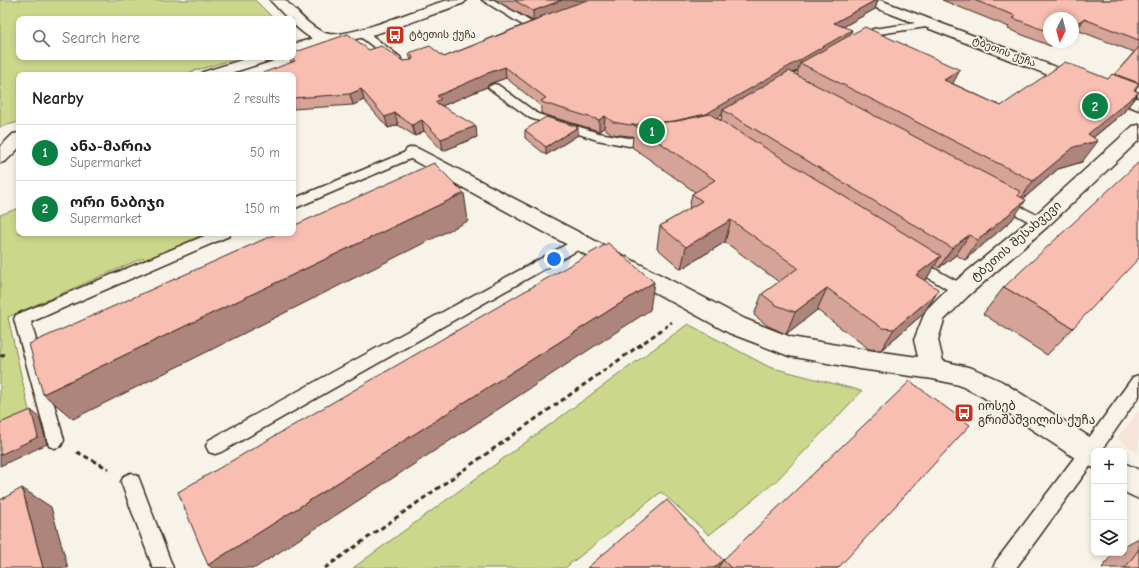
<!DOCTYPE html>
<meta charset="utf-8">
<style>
body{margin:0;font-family:"Comic Neue","Noto Sans Georgian",sans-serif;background:#f6f6f6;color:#202124}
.controls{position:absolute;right:12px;bottom:12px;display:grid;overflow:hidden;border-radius:8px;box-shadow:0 2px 6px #0003}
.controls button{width:36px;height:36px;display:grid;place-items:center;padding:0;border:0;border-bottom:1px solid #e0e0e0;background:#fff;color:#202124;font:20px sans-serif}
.compass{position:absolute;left:1043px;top:12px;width:36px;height:36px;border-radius:50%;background:#fff;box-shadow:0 2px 6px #0003;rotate:186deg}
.you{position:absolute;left:554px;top:259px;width:14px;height:14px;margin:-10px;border:3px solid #fff;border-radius:50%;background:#1a73e8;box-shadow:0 0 0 6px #1a73e833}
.badge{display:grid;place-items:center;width:26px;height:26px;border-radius:50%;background:#0b8043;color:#fff;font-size:13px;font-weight:700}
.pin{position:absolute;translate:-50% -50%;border:2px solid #fff;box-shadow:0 1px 4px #0006}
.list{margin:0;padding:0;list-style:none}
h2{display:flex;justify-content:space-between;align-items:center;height:52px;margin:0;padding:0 16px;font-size:17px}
h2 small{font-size:13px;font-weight:400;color:#757577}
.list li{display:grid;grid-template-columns:26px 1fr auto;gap:12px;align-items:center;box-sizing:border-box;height:56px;padding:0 16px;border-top:1px solid #e0e0e0}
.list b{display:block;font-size:15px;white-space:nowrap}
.list p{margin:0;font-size:13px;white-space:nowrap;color:#757577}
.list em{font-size:13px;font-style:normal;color:#757577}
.icon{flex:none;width:22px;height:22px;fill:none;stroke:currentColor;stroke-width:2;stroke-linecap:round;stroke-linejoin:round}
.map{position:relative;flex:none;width:1139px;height:568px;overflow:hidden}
.search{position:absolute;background:#fff;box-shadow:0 2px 6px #0003;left:16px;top:16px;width:280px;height:44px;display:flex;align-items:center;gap:10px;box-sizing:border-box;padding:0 14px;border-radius:8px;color:#757577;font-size:15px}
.panel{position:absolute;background:#fff;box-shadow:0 2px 6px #0003;left:16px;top:72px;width:280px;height:164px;border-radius:8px}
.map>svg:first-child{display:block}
.built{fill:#f7e3d8}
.green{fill:#cbd88b;stroke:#838154}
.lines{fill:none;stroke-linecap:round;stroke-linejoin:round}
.service-casing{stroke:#3b2a1e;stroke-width:3}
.minor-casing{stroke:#3b2a1e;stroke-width:3}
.tertiary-casing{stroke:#3b2a1e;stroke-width:3}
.path-far1{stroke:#3b2a1e;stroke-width:2.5;stroke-dasharray:3.5 3;stroke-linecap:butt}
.path{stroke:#3b2a1e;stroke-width:3;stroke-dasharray:5 3.5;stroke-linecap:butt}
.service{fill:#f7f3e8;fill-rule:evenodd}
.minor{fill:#f7f3e8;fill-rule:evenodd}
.tertiary{fill:#f7f3e8;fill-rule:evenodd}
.wall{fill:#d5a398;stroke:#3b2a1e;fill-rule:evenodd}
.shaded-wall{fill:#ae857c;stroke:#3b2a1e}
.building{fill:#f8beb1;stroke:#3b2a1e}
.labels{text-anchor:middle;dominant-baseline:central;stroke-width:3.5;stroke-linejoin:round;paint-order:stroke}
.far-poi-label{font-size:10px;fill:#3b2a1e;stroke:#f7f3e8;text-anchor:start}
.far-street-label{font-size:10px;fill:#3b2a1e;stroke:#f7f3e8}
.street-label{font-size:12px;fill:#3b2a1e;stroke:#f7f3e8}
.poi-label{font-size:12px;fill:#3b2a1e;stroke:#f7f3e8;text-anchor:start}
</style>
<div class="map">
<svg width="1139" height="568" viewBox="0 0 1139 568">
<rect width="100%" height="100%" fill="#f7f3e8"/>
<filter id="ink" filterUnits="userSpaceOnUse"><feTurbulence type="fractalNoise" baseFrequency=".025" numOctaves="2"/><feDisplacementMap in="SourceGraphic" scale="8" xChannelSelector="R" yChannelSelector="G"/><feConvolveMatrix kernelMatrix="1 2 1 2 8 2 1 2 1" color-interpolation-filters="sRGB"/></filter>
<g filter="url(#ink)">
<path class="built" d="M1139,411V454L1117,438Z"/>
<path class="green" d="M0,0H255L274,19H19V57H241L180,75H19V122L0,127Z
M19,208V233H213L145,262L143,258L8,317L30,415L0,428V215Z
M688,324L769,367L862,391L775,482L709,535L661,492L565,568H353Z"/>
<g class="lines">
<g class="service-casing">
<path id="service" d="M482,0H494L533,23L545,19L550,22C545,27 535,31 529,29Z
M930,21L935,24L933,26L879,34L857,45L852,42L873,29Z
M362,30L366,31L400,57L401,59L400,61H392L358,35L357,33Z
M494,84L498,85L538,114L599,133L629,138L652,136L656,137L658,140L656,143L629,146L597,140L530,118L490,89L488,87Z
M413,149L417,150L419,153L417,156L293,209V199Z
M1002,197L1045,219L1047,222L1045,225L1040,227L1035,225L997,204L995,201L997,198Z
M211,233H231L229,236L31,322L64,440L61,446L55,448L49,446L14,319L16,315Z
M580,237L585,238L587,242L585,246L221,452L215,454L209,452L206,446L209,440Z
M914,257L965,286L968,290L965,294L960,296L955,294L909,266L907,262L909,258Z
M1139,375V396L1101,451H1094V461L1016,568H993L996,561L1083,446L1133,377Z
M131,473L138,476L173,568H153L121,482L124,476Z"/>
</g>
<g class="minor-casing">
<path id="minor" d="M326,35L331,36L333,39L331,42L293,54V44Z
M251,57H275L272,60L225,75H201L203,72Z
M1139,125V140L1047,227L968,296L944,320L938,340L943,361L972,368L1001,381L1104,446L1106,451H1094V468L1084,464L983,397L959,385L933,379L860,369L789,356L729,333L407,157L404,153L407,149L413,147L419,149L745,319L791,337L860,349L918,357L914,340L926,310L952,284L1033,217L1133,126Z
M19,133V148L6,161L0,163V147L13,134Z
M1124,463L1139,470V499L1124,492Z"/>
</g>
<g class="tertiary-casing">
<path id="tertiary" d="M270,0H285C297,11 309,27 325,33C346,41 420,7 445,1C451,0 459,0 466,0L464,3C431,15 398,28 364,37C351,40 338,44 324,42C312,41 302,32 293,24V19H288Z
M861,0H880L1139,99V110L863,3Z"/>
</g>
<path class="path-far1" d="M665,327L672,322"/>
<path class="path" d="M0,356L5,354
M77,452L109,469
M325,568L667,326"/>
<use href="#service" class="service"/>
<use href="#minor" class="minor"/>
<use href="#tertiary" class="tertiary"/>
</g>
<path class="wall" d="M495,0H878L875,9L843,27L850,36L1001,106L1108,79L1114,75L1134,52L1077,30L1073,32V18H1049V42H1057L1050,46L1008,29L1009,27L942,0H1139V85L1135,90L1139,92L1123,113L1094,137L1082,162L1058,169L1023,199L1012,220L965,260L956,255L939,268L935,265L927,278L924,280L937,293L923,314L881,350L869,349L817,310L786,334L768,326L754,315L762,294L779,282L725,242L681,269L657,248L660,226L689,209L692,194L695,192L632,147L633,136H629L612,134L604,128L599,131L545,115L541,113V106L506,78L489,84L487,87L442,106L477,137L443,151L424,131L415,136L398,125L388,128L364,100L353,105L293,109V75L291,62L289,57L369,50L403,61H411L409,53L444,57L533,21ZM798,71L797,75L793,73ZM722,115L721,120L717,118Z
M525,130L578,135L546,155L525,138Z
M1004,287L1073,328L1047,355L983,314Z
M1139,538V568H1102L1113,553H1124V546Z
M723,560L838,568H587Z"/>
<path class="shaded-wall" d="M562,0H591L540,17V19L533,21V11Z
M876,0H878L875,9L830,34L834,23Z
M1084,19L1077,30L1073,32V25Z
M852,30L848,41L800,63L798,70L727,112L723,110L722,115L703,126L673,133L674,121Z
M1052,42H1057L1050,46Z
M505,67L506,78L489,84L487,87L442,106L435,102L437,96L488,73Z
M960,70L949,91L944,80Z
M1139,84L1123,105L1139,92L1123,113L1085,144L1098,141L1082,162L1058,169L1018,203L1033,181L1088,134Z
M361,89L364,100L353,105L350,94Z
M395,113L398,125L388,128L385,117Z
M605,116L604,128L599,131V120Z
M422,120L424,131L415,136L412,125Z
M476,126L477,137L443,151L441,139Z
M578,127V135L546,155V147Z
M464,193L468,221L73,419L43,394Z
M1026,200L1012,220L965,260L978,240Z
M731,220L725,242L681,269L686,247Z
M969,235L956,255L939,268L952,248Z
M941,256L927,278L903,297L916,275Z
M654,282L650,310L255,568H212L208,565Z
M827,288L817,310L786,334L795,312Z
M937,293L923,314L881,350L894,329Z
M31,410L39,417L47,444L0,466V455Z
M22,488L51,507L68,568H43Z
M723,560L718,568H714Z"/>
<path class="building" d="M514,0H562L533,11Z
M587,0H876L834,23L852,30L706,114L674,121L630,125L613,122L605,116L599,120L544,103L541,101L546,98L505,67L488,73L485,75L437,96L441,99L435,102L476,126L441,139L422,120L412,125L395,113L385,117L361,89L350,94L293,98V75H257L295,61L290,57H293V53L348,34L369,50L381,46L403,61L412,60L413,57L409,53L430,46L444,57L542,18L540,17Z
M974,0H1139V40L1084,19L1073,25V18H1049V32L1013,18L1016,16Z
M865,27L960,70L944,80L1001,106L1065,62L1108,79L1112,74L1139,84L1134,90L1139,92L1088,134L1098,141L1074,147L1033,181L800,63Z
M1139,47V83L1115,74Z
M789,71L1021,192L1017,195L1026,200L978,240L969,235L952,248L723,110Z
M710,114L941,256L916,275L938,289L937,293L894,329L882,328L827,288L795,312L776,305L762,294L798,268L731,220L686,247L660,226L702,201L692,194L715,180L634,125L677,121Z
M546,117L578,127L546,147L525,130Z
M1139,162V258L1073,328L1004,287Z
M434,163L464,193L43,394L29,344L278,233H293V226Z
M608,243L654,282L208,565L178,492Z
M910,381L970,425L838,568H731L723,560Z
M31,410L38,437L0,455V423Z
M22,488L43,568H0V500Z
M667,500L723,560L714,568H587Z
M1139,549V568H1125Z"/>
</g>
<defs>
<g id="bus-square" transform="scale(1)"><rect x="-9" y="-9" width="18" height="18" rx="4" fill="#c8321e" stroke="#f7f3e8"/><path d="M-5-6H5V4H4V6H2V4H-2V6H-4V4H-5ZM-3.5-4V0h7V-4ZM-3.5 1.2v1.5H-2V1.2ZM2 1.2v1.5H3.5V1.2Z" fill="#fff"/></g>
</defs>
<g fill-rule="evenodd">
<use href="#bus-square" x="395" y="35"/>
<use href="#bus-square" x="964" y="413"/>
</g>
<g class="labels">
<g class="far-poi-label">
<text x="409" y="35">ტბეთის ქუჩა</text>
</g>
<g class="far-street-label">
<text transform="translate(1004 52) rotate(21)">ტბეთის ქუჩა</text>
</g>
<g class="street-label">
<text transform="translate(1016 241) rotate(-41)">ტბეთის შესახვევი</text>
</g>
<g class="poi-label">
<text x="978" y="406">იოსებ<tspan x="978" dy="14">გრიშაშვილის ქუჩა</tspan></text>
</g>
</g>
</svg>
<div class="controls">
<button>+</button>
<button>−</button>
<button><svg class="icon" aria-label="layers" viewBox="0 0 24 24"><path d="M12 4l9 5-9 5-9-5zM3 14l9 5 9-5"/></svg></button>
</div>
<svg class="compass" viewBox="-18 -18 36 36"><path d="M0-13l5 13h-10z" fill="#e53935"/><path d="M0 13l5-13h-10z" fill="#757577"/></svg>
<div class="you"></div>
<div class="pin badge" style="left:652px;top:131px">1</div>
<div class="pin badge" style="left:1095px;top:106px">2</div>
<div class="search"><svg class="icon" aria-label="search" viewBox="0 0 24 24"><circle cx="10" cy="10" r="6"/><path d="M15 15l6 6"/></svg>Search here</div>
<section class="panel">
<h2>Nearby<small>2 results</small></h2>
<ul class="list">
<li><span class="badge">1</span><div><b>ანა-მარია</b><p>Supermarket</p></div><em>50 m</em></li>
<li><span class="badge">2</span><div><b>ორი ნაბიჯი</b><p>Supermarket</p></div><em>150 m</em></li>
</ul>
</section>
</div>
